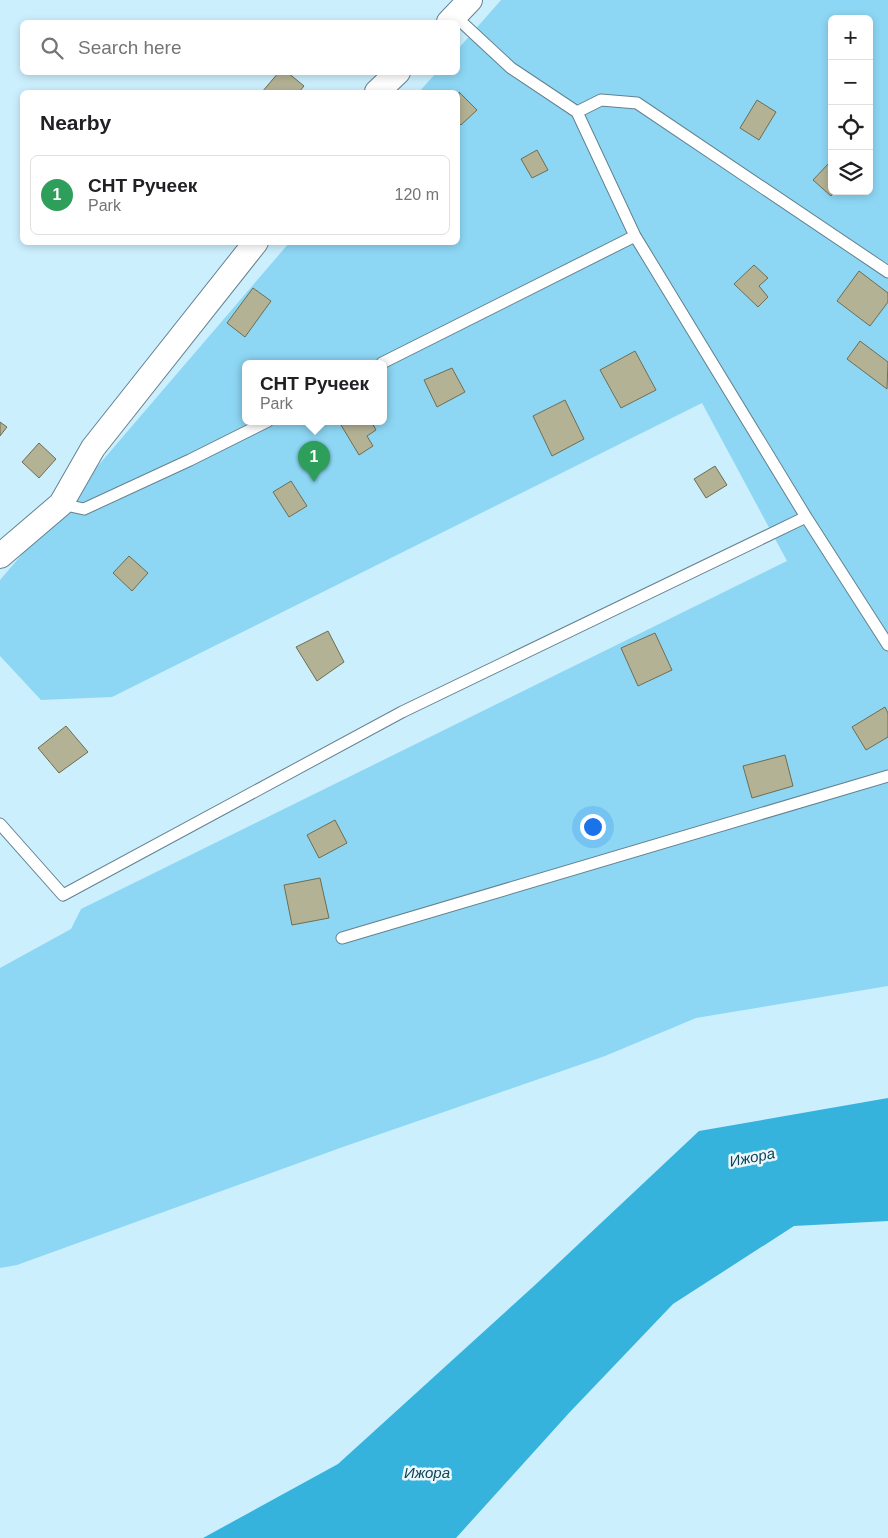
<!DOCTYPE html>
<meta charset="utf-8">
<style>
body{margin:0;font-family:Helvetica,sans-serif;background:#f6f6f6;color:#202124}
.controls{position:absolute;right:15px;top:15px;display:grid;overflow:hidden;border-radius:8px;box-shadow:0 2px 8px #0003}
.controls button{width:45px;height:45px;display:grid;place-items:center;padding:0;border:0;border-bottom:1px solid #e0e0e0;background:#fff;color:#202124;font:25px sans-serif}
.you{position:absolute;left:592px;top:826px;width:18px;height:18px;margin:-12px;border:4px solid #fff;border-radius:50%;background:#1a73e8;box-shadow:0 0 0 8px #1a73e833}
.badge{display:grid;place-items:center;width:32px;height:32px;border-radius:50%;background:#625e2b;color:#fff;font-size:16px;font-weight:700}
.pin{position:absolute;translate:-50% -41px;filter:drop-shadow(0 1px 2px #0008)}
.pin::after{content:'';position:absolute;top:26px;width:18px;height:15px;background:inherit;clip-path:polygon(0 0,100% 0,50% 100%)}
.popup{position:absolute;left:242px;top:360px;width:145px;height:65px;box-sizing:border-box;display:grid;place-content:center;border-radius:8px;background:#fff;filter:drop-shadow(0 1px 4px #0005);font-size:16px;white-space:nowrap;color:#757577}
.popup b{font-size:19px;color:#202124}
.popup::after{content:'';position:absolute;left:50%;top:100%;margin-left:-10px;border:10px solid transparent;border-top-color:#fff}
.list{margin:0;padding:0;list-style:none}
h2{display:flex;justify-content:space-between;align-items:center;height:65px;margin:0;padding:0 20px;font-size:21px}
h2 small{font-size:16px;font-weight:400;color:#757577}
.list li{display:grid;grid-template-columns:32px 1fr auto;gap:15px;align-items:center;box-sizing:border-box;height:80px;margin:0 10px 10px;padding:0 10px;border:1px solid #e0e0e0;border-radius:8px}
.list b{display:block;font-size:19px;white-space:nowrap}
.list p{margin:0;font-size:16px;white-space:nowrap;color:#757577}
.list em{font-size:16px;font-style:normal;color:#757577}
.icon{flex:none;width:28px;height:28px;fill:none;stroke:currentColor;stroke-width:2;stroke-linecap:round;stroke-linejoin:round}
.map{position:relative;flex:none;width:888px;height:1538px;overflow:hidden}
.search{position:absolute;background:#fff;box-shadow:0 2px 8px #0003;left:20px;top:20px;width:440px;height:55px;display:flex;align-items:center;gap:12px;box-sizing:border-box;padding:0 18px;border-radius:8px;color:#757577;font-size:19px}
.panel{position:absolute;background:#fff;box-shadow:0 2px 8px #0003;left:20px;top:90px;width:440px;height:155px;border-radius:8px}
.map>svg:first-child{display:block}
.green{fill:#8dd7f4;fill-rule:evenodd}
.water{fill:#36b3dc}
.building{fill:#b4b294;stroke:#6f6d51}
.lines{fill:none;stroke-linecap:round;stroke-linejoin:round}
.service-casing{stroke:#63828f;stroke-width:13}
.minor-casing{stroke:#63828f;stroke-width:26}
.service{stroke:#fff;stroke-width:11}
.minor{stroke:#fff;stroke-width:24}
.labels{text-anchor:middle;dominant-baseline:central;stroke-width:5;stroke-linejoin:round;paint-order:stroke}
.water-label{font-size:15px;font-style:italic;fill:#0f4355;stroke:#ebf8fe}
</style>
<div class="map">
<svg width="888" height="1538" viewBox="0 0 888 1538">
<rect width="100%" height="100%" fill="#cceffe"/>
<path class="green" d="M501,0H888V986L696,1018L605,1056L340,1148L17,1265L0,1268V968L71,929L81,909L787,561L702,403L112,697L41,700L0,656V580L289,243L458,242V92H419L436,73L458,72V49ZM832,19H869V191H832ZM245,363H383V421H245Z"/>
<path class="water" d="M888,1098V1221L794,1226L673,1304L569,1413L456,1538H203L338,1464L535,1285L699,1131Z"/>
<path class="building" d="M279,72H287L304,86L299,92H262Z
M459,92L477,110L461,125L458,122Z
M757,100L776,112L759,140L740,128Z
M537,150L548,170L532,178L521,159Z
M830,162L832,164V191H835L831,196L813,180Z
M754,265L768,278L759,286L768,297L758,307L734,284Z
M859,271L888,293V302L870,326L837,301Z
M253,288L271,301L245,337L227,323Z
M860,341L888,362L887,389L847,359Z
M635,351L656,390L621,408L600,370Z
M452,368L465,392L437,407L424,380Z
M565,400L584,439L552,456L533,416Z
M347,421H356L358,424L362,421H371L376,430L367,436L373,446L359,455L341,425Z
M0,422L7,427L0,436Z
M39,443L56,459L39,478L22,462Z
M715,466L727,485L706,498L694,479Z
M291,481L307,506L289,517L273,492Z
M129,556L148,573L132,591L113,573Z
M328,631L344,662L317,681L296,647Z
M655,633L672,670L638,686L621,648Z
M885,707L888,713V737L866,750L852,727Z
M66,726L88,752L59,773L38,748Z
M785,755L793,786L752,798L743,766Z
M335,820L347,843L319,858L307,835Z
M320,878L329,918L292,925L284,885Z"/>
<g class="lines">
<g class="service-casing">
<path id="service" d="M455,16L511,68L577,112
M382,363L635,236
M61,504L84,509L190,460L268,421
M806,517L888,645
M0,824L63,895L402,712L806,517L635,236L577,112L601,100L637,103L888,272
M342,938L888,776"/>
</g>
<g class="minor-casing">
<path id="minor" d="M449,22L470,0
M377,92L398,72
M0,556L61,504L93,448L256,242"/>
</g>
<use href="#service" class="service"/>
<use href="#minor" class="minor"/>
</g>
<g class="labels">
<g class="water-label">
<text transform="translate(752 1157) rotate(-11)">Ижора</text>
<text x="427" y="1472">Ижора</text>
</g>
</g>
</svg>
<div class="controls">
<button>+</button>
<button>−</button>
<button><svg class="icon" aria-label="locate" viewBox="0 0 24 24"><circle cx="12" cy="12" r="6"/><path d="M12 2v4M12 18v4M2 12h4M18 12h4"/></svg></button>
<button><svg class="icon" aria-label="layers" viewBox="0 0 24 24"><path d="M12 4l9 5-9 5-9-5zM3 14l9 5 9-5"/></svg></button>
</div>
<div class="you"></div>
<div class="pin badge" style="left:314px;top:482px;background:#2e9e5b">1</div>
<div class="popup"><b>СНТ Ручеек</b>Park</div>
<div class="search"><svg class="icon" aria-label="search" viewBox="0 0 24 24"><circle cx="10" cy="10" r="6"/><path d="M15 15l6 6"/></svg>Search here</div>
<section class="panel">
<h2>Nearby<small></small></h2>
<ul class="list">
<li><span class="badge" style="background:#2e9e5b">1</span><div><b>СНТ Ручеек</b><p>Park</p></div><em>120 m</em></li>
</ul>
</section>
</div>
